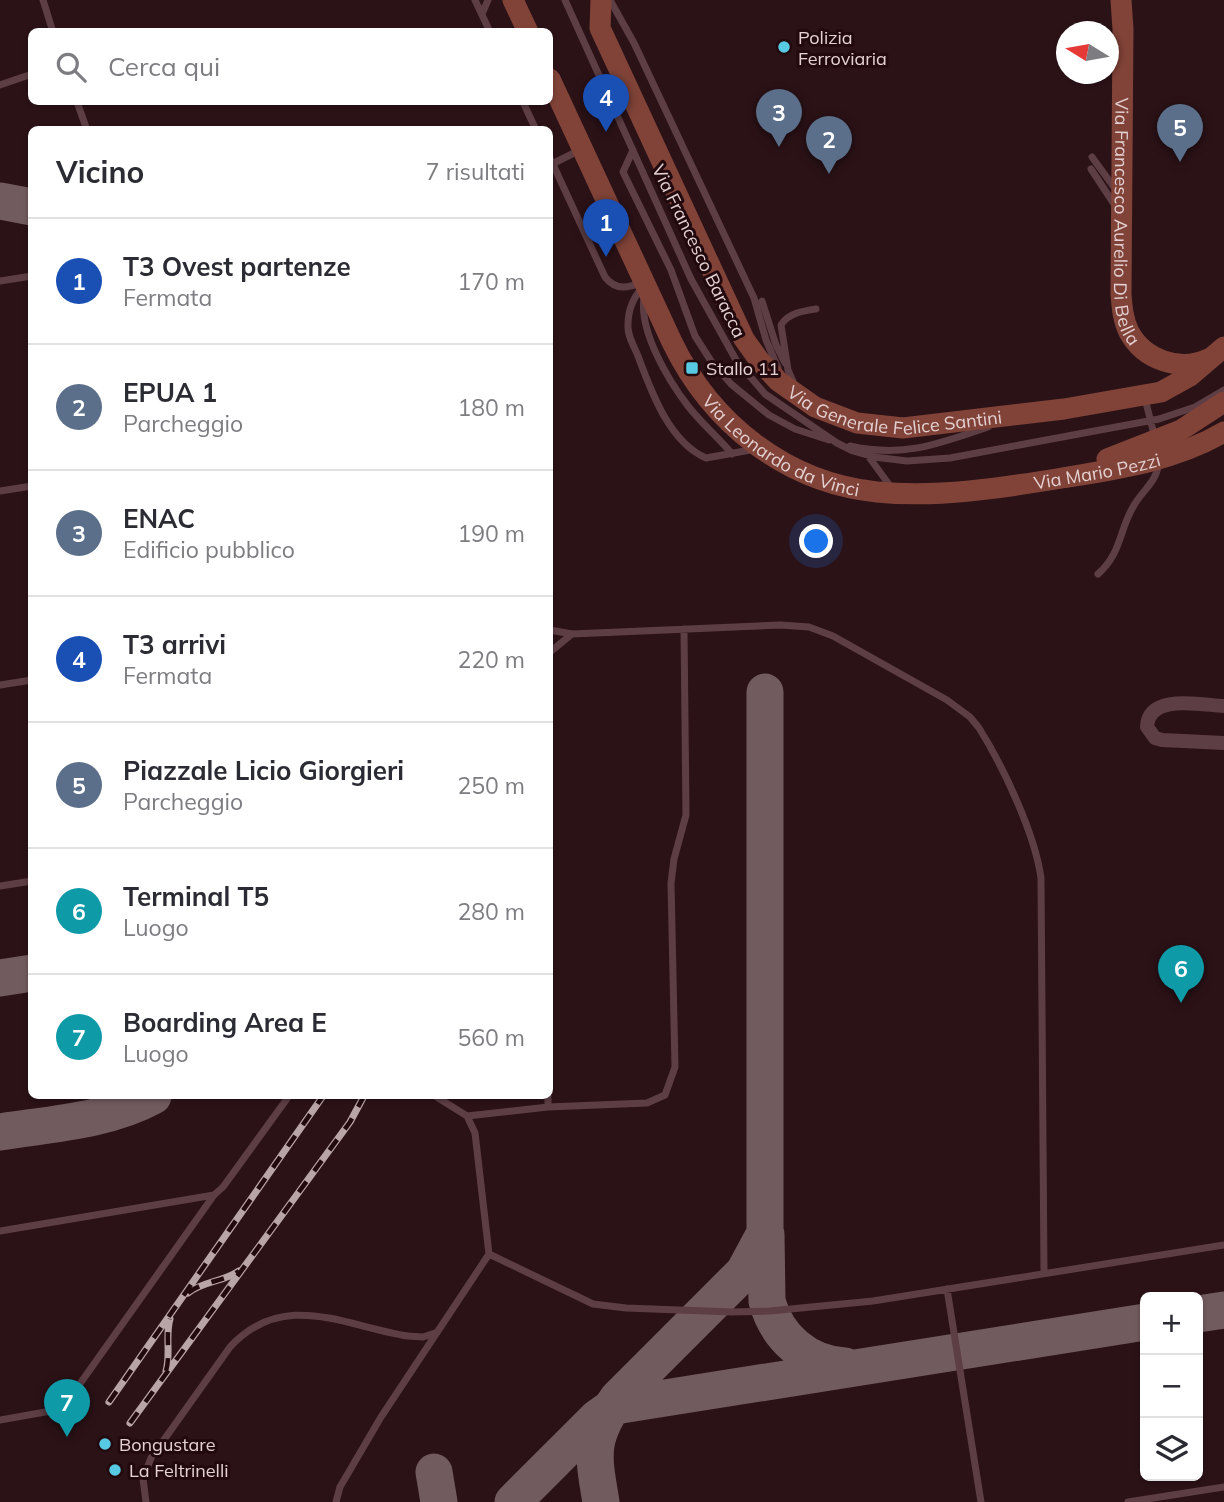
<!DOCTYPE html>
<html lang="it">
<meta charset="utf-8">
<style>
body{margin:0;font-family:Mulish,sans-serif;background:#f2f2f3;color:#2b2b33}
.controls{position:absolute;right:21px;bottom:21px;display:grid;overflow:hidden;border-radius:10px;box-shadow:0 2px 5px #0004}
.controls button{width:63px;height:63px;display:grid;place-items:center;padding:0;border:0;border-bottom:2px solid #e1e1e2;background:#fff;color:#2b2b33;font:35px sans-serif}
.compass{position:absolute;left:1056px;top:21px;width:63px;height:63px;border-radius:50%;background:#fff;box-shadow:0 2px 5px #0004;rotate:281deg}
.you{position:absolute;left:817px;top:542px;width:24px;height:24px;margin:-18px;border:5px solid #fff;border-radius:50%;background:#1a73e8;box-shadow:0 0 0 10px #1a73e833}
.badge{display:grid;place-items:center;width:46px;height:46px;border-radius:50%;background:#7c3aed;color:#fff;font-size:23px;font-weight:700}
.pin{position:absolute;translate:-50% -58px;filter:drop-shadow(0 2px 4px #0008)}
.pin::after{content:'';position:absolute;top:37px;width:24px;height:21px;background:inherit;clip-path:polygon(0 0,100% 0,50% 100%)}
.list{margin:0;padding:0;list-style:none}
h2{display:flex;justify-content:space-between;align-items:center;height:91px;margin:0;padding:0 28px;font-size:30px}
h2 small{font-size:23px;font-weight:400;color:#7c7c81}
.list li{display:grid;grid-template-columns:46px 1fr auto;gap:21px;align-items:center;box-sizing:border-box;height:126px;padding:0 28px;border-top:2px solid #e1e1e2}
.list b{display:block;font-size:26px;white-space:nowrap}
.list p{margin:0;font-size:23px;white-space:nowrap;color:#7c7c81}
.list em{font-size:23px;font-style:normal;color:#7c7c81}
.icon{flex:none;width:38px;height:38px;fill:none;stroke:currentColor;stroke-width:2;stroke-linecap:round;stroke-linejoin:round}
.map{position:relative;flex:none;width:1224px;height:1502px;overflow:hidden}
.search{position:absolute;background:#fff;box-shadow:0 2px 5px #0004;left:28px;top:28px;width:525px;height:77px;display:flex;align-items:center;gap:18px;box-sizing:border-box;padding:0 24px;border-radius:10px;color:#7c7c81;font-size:26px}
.panel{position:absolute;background:#fff;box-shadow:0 2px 5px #0004;left:28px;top:126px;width:525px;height:973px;border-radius:10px}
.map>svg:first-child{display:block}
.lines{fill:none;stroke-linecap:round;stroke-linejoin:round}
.taxiway{stroke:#725b5f;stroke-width:37}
.lane{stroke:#5d3e44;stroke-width:7}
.street{stroke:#5d3e44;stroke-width:14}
.secondary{stroke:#814338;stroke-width:21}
.rail-casing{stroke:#b9a4a7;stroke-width:7}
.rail{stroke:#21090e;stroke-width:4.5;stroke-dasharray:13;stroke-linecap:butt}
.poi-dot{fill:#57c9e2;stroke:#21090e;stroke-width:2.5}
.labels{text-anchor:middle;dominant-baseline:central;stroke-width:6;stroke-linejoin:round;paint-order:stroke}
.poi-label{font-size:18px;fill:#e4d1d3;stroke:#21090e;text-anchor:start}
.street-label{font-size:18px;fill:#e4d1d3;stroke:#21090e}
</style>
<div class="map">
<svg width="1224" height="1502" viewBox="0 0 1224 1502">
<rect width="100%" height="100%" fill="#2b1217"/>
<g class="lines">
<path class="taxiway" d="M0,201L32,207
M0,978L32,973
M0,1132C51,1124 107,1121 153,1096
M766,1234L767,1301C777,1338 807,1364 845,1366
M1198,1314L1224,1310
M434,1472L439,1502
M513,1502L597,1418L611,1408L621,1405L1145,1322
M601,1502C593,1455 589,1439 618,1398L744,1272L765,1233V692"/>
<path class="lane" d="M43,0L53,32
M475,0L490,32
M565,0L691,279L736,360L765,394L837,443L853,451L874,457L907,461L950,458L1159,419L1195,407L1224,390
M610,0L634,43L754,298L766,340L778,368
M482,14L488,0
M0,85L32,74
M77,102L87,130
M523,102L536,130
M633,150L623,172L671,270L695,336L711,361L731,384L769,415L795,429L829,440
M1092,157L1116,190
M550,158L605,277C616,291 628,288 643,282
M552,164L580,150
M1091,169L1116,207
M0,281L32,276
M644,286C634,296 628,309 628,325C627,335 634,346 638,356C651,391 669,442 706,458L756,449
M644,298C639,331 668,380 688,406C701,423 718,437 732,454
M762,301L776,345L785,363
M794,384L788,370L781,325C788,313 803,311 816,309
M1145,399L1155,438
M850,446C903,458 939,444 988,427
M869,457L893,490
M0,491L32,486
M1098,574C1121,554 1119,531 1133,507C1142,490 1158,482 1159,460
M550,630L572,634L781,625L809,627L833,636L947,700L970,717L979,728C1003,766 1035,834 1041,878L1044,1273
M550,652L572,634
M0,685L32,680
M0,886L32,881
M435,1096L467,1116
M548,1096V1107L647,1103L665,1095L675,1067L671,883L674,859L686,815L684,629
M0,1231L214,1195L223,1187L289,1096
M489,1254L593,1304L626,1308L732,1312L770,1311L873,1301L1224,1245
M947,1289L981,1502
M0,1420L62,1409L214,1195
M146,1502L143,1479L151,1458L230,1347C284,1289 344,1326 408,1336L423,1337L435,1333
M336,1502L340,1487L381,1417L489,1254L475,1133L467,1116L548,1107
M1128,1502L1224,1487"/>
<path class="street" d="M1224,706C1201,705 1148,693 1147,727L1155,738L1162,740L1224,743"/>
<g class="secondary">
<path d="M513,0L528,32"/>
<path id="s1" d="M601,0L600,28L744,339L759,360L778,381L815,407L857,423L903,428L1064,409L1161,392L1190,376L1224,347"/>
<path id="s2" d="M1121,0L1123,29L1121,294C1122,307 1123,320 1129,332C1144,360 1180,372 1208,359"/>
<path id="s3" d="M550,79L672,342C711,423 786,483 877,492C937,498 1002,488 1062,478C1117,469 1175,461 1224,432"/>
<path d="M1107,459L1181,430L1224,402"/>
</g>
<g class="rail-casing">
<path id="rail" d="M188,1293C203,1281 223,1282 239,1271
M166,1371C171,1354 165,1336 170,1319
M109,1402L323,1096
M130,1423L350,1122L364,1096"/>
</g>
<use href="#rail" class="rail"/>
</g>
<g class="poi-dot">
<circle cx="784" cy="47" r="7"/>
<rect x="685" y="361" width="14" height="14" rx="3.5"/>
<circle cx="105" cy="1444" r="7"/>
<circle cx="115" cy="1470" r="7"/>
</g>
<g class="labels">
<g class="poi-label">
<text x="798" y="37">Polizia<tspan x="798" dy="21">Ferroviaria</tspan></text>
<text x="706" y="368">Stallo 11</text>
<text x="119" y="1444">Bongustare</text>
<text x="129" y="1470">La Feltrinelli</text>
</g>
<g class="street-label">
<text stroke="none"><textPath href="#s2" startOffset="222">Via Francesco Aurelio Di Bella</textPath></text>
<text transform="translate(699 251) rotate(64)">Via Francesco Baracca</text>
<text stroke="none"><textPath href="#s1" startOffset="550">Via Generale Felice Santini</textPath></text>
<text stroke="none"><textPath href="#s3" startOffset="446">Via Leonardo da Vinci</textPath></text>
<text stroke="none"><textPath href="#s3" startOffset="777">Via Mario Pezzi</textPath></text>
</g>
</g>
</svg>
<div class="controls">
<button>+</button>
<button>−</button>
<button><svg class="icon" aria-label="layers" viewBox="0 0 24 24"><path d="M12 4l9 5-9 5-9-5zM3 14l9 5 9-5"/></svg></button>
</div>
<svg class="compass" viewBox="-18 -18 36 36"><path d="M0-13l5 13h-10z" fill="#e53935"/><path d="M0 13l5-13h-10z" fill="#7c7c81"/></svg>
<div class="you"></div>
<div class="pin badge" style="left:606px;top:257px;background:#1a4fb4">1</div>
<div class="pin badge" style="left:829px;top:174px;background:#5c6f8a">2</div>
<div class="pin badge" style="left:779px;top:147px;background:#5c6f8a">3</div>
<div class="pin badge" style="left:606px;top:132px;background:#1a4fb4">4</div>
<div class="pin badge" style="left:1180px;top:162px;background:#5c6f8a">5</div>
<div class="pin badge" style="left:1181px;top:1003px;background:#0f9aa8">6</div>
<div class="pin badge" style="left:67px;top:1437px;background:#0f9aa8">7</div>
<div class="search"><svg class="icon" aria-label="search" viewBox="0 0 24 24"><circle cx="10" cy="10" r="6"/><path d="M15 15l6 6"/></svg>Cerca qui</div>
<section class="panel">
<h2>Vicino<small>7 risultati</small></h2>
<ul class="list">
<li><span class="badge" style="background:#1a4fb4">1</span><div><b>T3 Ovest partenze</b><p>Fermata</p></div><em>170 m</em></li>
<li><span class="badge" style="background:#5c6f8a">2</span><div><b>EPUA 1</b><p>Parcheggio</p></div><em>180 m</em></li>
<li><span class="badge" style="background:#5c6f8a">3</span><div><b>ENAC</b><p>Edificio pubblico</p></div><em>190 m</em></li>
<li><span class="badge" style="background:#1a4fb4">4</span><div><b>T3 arrivi</b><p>Fermata</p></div><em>220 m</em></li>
<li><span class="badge" style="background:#5c6f8a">5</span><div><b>Piazzale Licio Giorgieri</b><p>Parcheggio</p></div><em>250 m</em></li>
<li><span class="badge" style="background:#0f9aa8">6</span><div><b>Terminal T5</b><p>Luogo</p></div><em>280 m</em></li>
<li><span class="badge" style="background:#0f9aa8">7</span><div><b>Boarding Area E</b><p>Luogo</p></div><em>560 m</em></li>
</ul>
</section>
</div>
